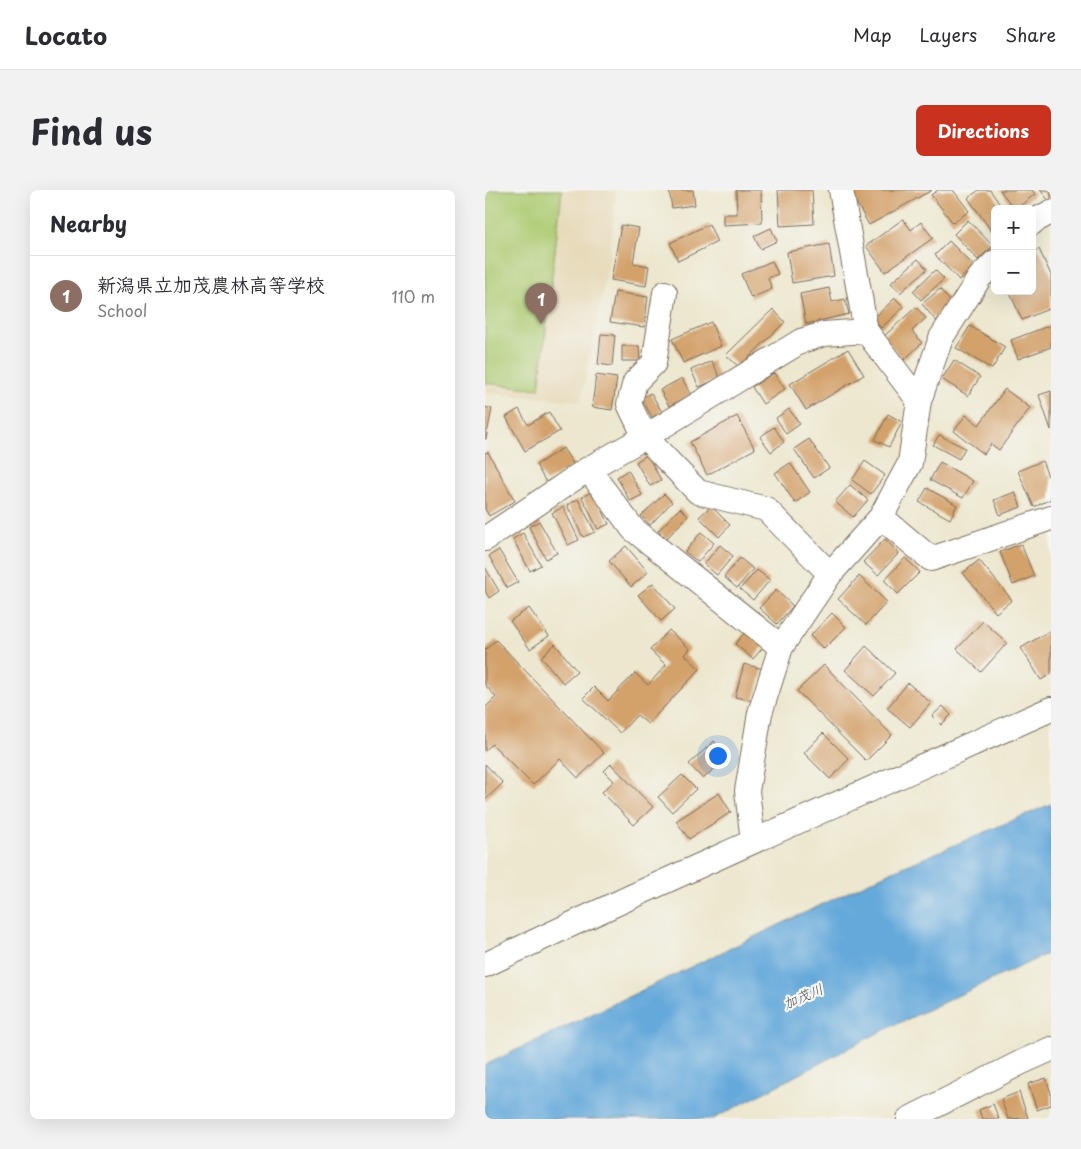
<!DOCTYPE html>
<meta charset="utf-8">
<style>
body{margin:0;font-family:"Playpen Sans","Klee One",sans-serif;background:#f2f2f3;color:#2b2b33}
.controls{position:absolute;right:15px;top:15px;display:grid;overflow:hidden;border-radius:8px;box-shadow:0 5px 20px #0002}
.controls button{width:45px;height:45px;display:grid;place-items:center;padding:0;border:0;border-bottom:1px solid #e1e1e2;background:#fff;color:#2b2b33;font:25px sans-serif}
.you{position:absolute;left:232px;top:565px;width:18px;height:18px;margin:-12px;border:4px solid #fff;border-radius:50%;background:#1a73e8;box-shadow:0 0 0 8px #1a73e833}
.badge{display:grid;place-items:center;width:32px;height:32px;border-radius:50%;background:#c8321e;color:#fff;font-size:16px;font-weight:700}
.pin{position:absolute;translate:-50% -41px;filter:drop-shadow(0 1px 2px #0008)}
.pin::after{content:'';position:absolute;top:26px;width:18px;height:15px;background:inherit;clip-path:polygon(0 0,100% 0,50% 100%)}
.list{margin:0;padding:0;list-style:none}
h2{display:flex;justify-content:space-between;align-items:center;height:65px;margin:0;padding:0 20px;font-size:21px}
h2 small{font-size:16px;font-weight:400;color:#7c7c81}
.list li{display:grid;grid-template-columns:32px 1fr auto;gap:15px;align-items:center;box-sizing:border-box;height:80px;padding:0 20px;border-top:1px solid #e1e1e2}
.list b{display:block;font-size:19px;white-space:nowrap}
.list p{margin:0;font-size:16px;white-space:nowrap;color:#7c7c81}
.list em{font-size:16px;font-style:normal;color:#7c7c81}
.map{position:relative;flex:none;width:566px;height:929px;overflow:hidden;border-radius:8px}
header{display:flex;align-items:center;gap:30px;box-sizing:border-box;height:70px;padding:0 25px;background:#fff;border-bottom:1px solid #e1e1e2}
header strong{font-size:24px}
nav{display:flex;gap:28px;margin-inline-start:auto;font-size:18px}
.intro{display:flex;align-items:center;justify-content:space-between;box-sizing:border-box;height:120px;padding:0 30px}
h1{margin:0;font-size:35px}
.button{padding:12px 22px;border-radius:8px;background:#c8321e;color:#fff;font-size:18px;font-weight:700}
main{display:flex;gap:30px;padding:0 30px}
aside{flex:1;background:#fff;border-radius:8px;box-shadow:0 5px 20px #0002}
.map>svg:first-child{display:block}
.built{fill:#e7daba}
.green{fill:#aecb73;stroke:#747a48}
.water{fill:#65a9da;stroke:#506a7c}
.building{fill:#d3a16b}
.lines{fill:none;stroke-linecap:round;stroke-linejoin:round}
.street-casing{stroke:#796c5c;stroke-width:26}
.street{stroke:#fff;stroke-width:24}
.labels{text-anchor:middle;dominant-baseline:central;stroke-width:4.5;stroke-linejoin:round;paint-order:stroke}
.water-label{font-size:14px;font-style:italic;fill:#4a5660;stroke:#f6f6f2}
</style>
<header>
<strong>Locato</strong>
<nav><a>Map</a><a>Layers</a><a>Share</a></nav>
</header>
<div class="intro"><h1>Find us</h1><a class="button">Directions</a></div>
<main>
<aside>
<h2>Nearby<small></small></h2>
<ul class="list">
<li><span class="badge" style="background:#8d6e63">1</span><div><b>新潟県立加茂農林高等学校</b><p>School</p></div><em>110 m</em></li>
</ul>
</aside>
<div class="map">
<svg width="566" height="929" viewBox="0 0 566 929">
<rect width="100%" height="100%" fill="#f6f6f2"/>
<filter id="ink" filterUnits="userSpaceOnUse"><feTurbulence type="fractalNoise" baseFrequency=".02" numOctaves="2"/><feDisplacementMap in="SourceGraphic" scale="10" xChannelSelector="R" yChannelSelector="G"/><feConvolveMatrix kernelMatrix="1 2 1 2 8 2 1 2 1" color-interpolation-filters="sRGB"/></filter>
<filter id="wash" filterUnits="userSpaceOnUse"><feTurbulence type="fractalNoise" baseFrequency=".0096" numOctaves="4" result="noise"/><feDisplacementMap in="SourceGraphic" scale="20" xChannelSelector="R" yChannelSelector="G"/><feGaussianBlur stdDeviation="1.12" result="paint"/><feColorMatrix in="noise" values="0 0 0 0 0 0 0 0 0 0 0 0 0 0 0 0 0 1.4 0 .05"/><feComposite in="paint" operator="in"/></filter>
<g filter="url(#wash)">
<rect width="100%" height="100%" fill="#ece7ce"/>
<path class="built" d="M0,0H131L125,66L96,211L0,203Z"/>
<path class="green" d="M0,0H77L54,199L0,193Z"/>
<path class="water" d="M566,614V762L393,843L228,929H0V875L399,685Z"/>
<g id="blocks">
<path class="building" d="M184,0H208L210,15L187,18Z
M251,0H276L277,33L238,35V24H252Z
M293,0H327L329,34L295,36Z
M371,0H447L384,35L366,3Z
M453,0H468L484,21L468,33L446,5Z
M494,0H505L518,19H510V46L483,8Z
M515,0H547L550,4L531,19H529Z
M555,0H566V13Z
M418,29L426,40L436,32L448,48L400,82L381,56Z
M483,30L508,56L493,70L469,44Z
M224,34L232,52L193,71L185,53Z
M136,35L154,38L148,73L164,76L161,96L126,90Z
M286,38L292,51L275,59L269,46Z
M464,51L489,76L474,90L450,65Z
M344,54L349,86L307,93L302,62Z
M554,59L566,85V118L537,130L524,101H547V62Z
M433,69L442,79L415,103L406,93Z
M287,71L293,84L283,88L287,99L266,108L256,84Z
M450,80L459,89L436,110L428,101Z
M344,98L347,112L360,109L364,124L321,134L315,104Z
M455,99L469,116L451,131L437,114Z
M130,102L163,107L159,137L125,132Z
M410,108L419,117L396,138L388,129Z
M431,117L441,128L427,141L437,153L419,170L398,147Z
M288,119L300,132L254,177L241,165Z
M226,132L236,156L198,173L187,149Z
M566,135V157L533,169L526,150Z
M485,136L520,157L507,179L471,158Z
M116,144L130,145L127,176L113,174Z
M137,156H154L155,171H137Z
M363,159L379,185L321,220L305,194Z
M469,170L495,187L483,206L457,189Z
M227,171L235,188L214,197L206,180Z
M289,183L300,199L278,214L267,197Z
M111,185L132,188L127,220L107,217Z
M197,188L206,205L184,216L175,200Z
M520,199L545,218L514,260L506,254L499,264L469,241L481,225L494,235Z
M566,201V240L554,205Z
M166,203L177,222L167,227L156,208Z
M0,217L7,219L1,249H0Z
M34,219L43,235L64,222L75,241L40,261L21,227Z
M304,219L315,234L301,244L291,228Z
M403,224L417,232L404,257L390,250Z
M252,226L270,259L222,285L205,252Z
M289,237L299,252L286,262L275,247Z
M454,245L480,258L474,269L448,255Z
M324,249L344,278L329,288L309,259Z
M78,258L89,275L61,292L51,275Z
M3,262L30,311L4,326L0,319V263Z
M162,265L176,290L165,296L151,272Z
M380,271L400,285L386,304L367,290Z
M557,271L563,286L566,285V309L549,317L533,281Z
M455,272L488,291L478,308L445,290Z
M305,273L325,302L310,313L290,283Z
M143,280L157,305L145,311L132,287Z
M365,295L383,310L368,327L350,312Z
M442,298L472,315L465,329L434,312Z
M108,301L124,334L113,339L97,307Z
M530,302L536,317L515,325L509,310Z
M179,304L187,312L165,335L156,326Z
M93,309L110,342L98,347L82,315Z
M226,316L245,335L234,347L214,327Z
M78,317L94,350L83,355L67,323Z
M195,318L203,326L181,349L173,341Z
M54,331L72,363L61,369L44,337Z
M216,342L229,353L213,372L200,362Z
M38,343L56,375L45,381L28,349Z
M400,349L414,363L393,385L378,372Z
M536,354L549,386L528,395L515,362Z
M235,355L248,366L232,385L219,374Z
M141,356L163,382L146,397L124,371Z
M14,360L33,392L22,398L4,366Z
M255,368L268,379L252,398L239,387Z
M420,368L435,382L413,404L399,390Z
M494,370L527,410L511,423L478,383Z
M0,377L14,401L4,408L0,401Z
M272,380L285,390L268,410L255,399Z
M374,386L402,412L381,435L353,409Z
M168,393L190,419L176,431L153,405Z
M291,400L308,416L292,434L274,418Z
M44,418L64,446L45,459L25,431Z
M347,423L361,437L339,459L325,446Z
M498,431L522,453L496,482L472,459Z
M184,440L205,459L200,465L215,479L163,534L152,525L135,543L98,508L109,497L123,511L150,483L163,495L181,475L165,460Z
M262,440L280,455L268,469L250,454Z
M566,440V484L556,490L536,458Z
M11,450L119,563L93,588L75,569L48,595L7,554L0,561V518L11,507L0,495V460Z
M70,454L92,481L78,493L56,467Z
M381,456L410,483L389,506L360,480Z
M259,474L278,479L269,511L250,507Z
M339,475L407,545L381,571L312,501Z
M423,493L446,513L425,537L402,518Z
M458,516L466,525L456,535L447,526Z
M338,543L364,569L345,589L319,563Z
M229,551L242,566L218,589L204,574Z
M0,574L18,593L0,610Z
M126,574L168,617L149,635L117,602L129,591L119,581Z
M197,585L211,599L187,622L173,607Z
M234,603L246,622L204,649L191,631Z
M561,888L566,903V915L552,920L543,894Z
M534,902L543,928L523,929L516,909Z
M508,914L514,929H497L494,920Z"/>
</g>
</g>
<g filter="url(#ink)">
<use href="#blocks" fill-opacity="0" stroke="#796c5c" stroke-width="1"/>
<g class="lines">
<g class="street-casing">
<path id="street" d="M356,0L381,141L434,211
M547,33L549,31L566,22
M180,103L169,173L150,192L144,214L160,247L213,302L281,319L345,384
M103,279L148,339L296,457
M396,327L446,369L566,328
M0,349L103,279L160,247L316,151L339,144L381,141
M268,651L262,601L275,523L296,457L345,384L396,327L425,273L434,211L456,148L495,87L510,72
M0,775C187,686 377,603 566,519
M424,929L537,872L566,859"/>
</g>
<use href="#street" class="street"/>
</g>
</g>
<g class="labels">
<g class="water-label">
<text transform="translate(318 806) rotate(-24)">加茂川</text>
</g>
</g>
</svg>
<div class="controls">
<button>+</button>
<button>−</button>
</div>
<div class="you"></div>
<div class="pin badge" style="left:56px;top:134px;background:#8d6e63">1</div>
</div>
</main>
